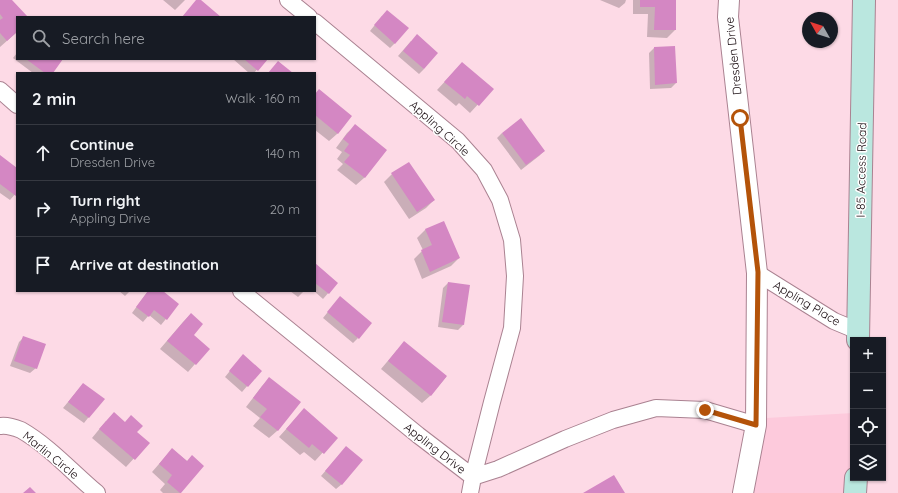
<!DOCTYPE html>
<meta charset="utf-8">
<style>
body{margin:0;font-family:Quicksand,sans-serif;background:#20242c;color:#f1f3f6}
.controls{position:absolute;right:12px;bottom:12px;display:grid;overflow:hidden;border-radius:0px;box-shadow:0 1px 3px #0004}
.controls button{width:36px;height:36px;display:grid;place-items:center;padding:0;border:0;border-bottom:1px solid #363941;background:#171b24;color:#f1f3f6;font:20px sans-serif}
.compass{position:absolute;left:802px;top:12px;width:36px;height:36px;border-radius:50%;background:#171b24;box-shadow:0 1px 3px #0004;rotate:309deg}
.stop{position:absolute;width:12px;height:12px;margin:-9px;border:3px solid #b45309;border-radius:50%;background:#fff}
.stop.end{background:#b45309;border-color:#fff;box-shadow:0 1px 4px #0008}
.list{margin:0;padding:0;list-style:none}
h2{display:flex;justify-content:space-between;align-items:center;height:52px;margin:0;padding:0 16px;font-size:17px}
h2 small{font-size:13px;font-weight:400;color:#9ea1a6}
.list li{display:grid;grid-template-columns:26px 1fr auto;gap:12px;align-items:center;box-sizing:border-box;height:56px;padding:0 16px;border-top:1px solid #363941}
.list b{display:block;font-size:15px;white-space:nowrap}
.list p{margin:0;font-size:13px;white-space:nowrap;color:#9ea1a6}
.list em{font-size:13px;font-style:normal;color:#9ea1a6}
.icon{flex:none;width:22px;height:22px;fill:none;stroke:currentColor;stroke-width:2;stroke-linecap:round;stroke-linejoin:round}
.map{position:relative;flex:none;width:898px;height:493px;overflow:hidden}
.search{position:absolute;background:#171b24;box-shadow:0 1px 3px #0004;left:16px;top:16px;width:300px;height:44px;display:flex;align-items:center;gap:10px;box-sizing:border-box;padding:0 14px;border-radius:0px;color:#9ea1a6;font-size:15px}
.panel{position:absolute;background:#171b24;box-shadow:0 1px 3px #0004;left:16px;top:72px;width:300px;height:220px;border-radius:0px}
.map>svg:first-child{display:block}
.built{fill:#fdcadc}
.shadow{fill:#0003}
.building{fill:#d487c3}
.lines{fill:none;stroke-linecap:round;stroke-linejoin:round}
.minor-casing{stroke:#aa8291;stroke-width:18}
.tertiary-casing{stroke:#aa8291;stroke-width:22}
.secondary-casing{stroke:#aa8291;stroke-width:24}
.minor{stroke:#fff;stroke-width:16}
.tertiary{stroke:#fff;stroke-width:20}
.secondary{stroke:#bae7df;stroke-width:22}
.route{stroke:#b45309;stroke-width:5}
.labels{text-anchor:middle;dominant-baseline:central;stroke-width:3;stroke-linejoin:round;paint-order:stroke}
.street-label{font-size:12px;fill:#14070c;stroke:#fff}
</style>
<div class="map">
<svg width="898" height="493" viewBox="0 0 898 493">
<rect width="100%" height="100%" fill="#fddae6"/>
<path class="built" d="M853,413V478L858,493H737L750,419Z"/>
<path class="shadow" d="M0,0H11L27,17H17V32L0,47Z
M163,0H185L175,10Z
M600,0H626L625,3L619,8Z
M633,0H675V30L667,38L647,37L648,14H633Z
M382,16L395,43L390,48L370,31Z
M411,41L424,69L419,74L398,56Z
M674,47L676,83L671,88L650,89L649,53L654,48Z
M17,53V59H62L52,73H33L13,58Z
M233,59H266L254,73H249Z
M462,63L492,89L470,113L459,103L456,106L437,90Z
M315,95L351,116L337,134L329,141L315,130Z
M355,126L386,150L364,178L356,185L337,170L343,164L337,159L342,152L336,148L347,133Z
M502,133L544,151L539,156L521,170L497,138Z
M0,156L17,169V192L10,200L0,193Z
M392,174L434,200L426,208L409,219L384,182Z
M443,222L459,258L451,266L422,279L414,259L423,250L417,238L425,230Z
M315,264L337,283L323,299L314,291H315Z
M448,283L463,325L458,330L438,327L443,288Z
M119,291H130L125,296Z
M148,291H161L178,304L161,325L149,315L143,322L132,313Z
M290,291H304L298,297Z
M335,303L358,338L353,343L323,318Z
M191,314L195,364L188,372L160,349L183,322Z
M24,337L36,368L30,373L10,366L19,342Z
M397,350L446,377L430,396L422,403L381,369Z
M238,361L260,371L242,392L225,377Z
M269,379L299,402L277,431L269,438L253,426L260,418L246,407L262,386Z
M83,384L103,399L84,423L63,408Z
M296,418L336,438L315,461L304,452L300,455L279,437Z
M106,421L125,423L148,443L126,467L92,438Z
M346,447L342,484L336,489L321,476Z
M172,449L187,461L203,466L180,493H163L160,490L165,484L152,472Z"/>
<path class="building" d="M0,0H12L28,17H17V32L7,41L0,33V20L3,18L0,14Z
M196,0H201L221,17H182Z
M640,0H676V30H654L655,7H640Z
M387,10L409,28L395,44L374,25Z
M417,34L438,53L424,69L403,51Z
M675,46L677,83L655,85L654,47Z
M26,59H63L53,73H45Z
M244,59H268L258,71Z
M278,61L293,73H268Z
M462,62L494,89L479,106L467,96L465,99L444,82Z
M319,89L352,116L338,134L315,115V94Z
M521,118L545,151L526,165L502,133Z
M355,124L387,150L365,178L344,162L350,155L344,151L349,144L343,139Z
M0,155L17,168V194L16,196L0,184Z
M409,162L435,200L417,212L391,173Z
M444,221L460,258L430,272L421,250L432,245L425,229Z
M315,263L338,283L329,294L315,283Z
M448,282L470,285L464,325L442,322Z
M148,291H163L179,304L167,320L154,310L149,317L136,307Z
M340,296L372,323L359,339L327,312Z
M191,313L203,324L194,335L210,349L196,365L167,341Z
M23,336L46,344L37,369L14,361Z
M404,341L447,376L431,396L388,361Z
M243,354L262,371L248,387L229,371Z
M269,377L301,402L278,431L260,417L267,409L253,398Z
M83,383L105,399L89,418L68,402Z
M304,408L338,438L324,454L312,444L309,448L286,429Z
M114,412L125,422L131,415L143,426L137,432L150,443L135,460L99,429Z
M346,446L363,460L342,485L325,471Z
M172,448L187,461L192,455L204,466L181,493H180L167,482L172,475L159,464Z
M614,475L625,493H583Z
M30,487L36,493H23Z"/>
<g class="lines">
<g class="minor-casing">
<path id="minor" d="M288,0L309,17
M315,22L458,141L484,170L500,200L512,240L515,276L512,328L492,402L473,477L470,493
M0,90L17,105
M757,273L834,321L858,331
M241,291L418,435L473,477L498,469L565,439L613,420L656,408L705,410L756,425
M0,426C6,425 16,428 21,430C49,446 73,473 97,493"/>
</g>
<g class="tertiary-casing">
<path id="tertiary" d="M729,0L728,17L757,273L756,425L743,493"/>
</g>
<g class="secondary-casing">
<path id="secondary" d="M858,340L864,0
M855,493L856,478"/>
</g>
<use href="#minor" class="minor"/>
<use href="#tertiary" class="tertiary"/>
<use href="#secondary" class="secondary"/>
</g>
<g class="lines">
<path class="route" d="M705,410L756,425L758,272L740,118"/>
</g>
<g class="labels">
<g class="street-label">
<text transform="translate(733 56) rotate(-96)">Dresden Drive</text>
<text transform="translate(440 128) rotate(42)">Appling Circle</text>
<text transform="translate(861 170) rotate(-89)">I-85 Access Road</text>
<text transform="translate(807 303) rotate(31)">Appling Place</text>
<text transform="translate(435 448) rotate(38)">Appling Drive</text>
<text transform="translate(51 455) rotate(39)">Marlin Circle</text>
</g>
</g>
</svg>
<div class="controls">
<button>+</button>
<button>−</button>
<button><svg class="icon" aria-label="locate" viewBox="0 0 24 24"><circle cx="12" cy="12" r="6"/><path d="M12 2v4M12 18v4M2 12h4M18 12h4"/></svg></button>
<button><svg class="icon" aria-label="layers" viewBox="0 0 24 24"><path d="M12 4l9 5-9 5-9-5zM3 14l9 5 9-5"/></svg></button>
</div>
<svg class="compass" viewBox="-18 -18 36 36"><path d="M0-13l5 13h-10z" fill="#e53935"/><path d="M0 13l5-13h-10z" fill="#9ea1a6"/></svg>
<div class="stop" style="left:740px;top:118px"></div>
<div class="stop end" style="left:705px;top:410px"></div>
<div class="search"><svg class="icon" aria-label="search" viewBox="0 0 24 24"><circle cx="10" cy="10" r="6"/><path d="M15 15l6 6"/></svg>Search here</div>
<section class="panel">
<h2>2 min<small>Walk · 160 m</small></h2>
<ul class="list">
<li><svg class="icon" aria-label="ahead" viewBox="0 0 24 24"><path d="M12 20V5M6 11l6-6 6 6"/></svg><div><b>Continue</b><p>Dresden Drive</p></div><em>140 m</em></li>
<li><svg class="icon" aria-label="right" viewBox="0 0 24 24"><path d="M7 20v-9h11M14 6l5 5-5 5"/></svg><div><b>Turn right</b><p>Appling Drive</p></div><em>20 m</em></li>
<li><svg class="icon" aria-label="arrive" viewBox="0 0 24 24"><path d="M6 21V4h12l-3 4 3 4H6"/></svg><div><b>Arrive at destination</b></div></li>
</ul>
</section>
</div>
